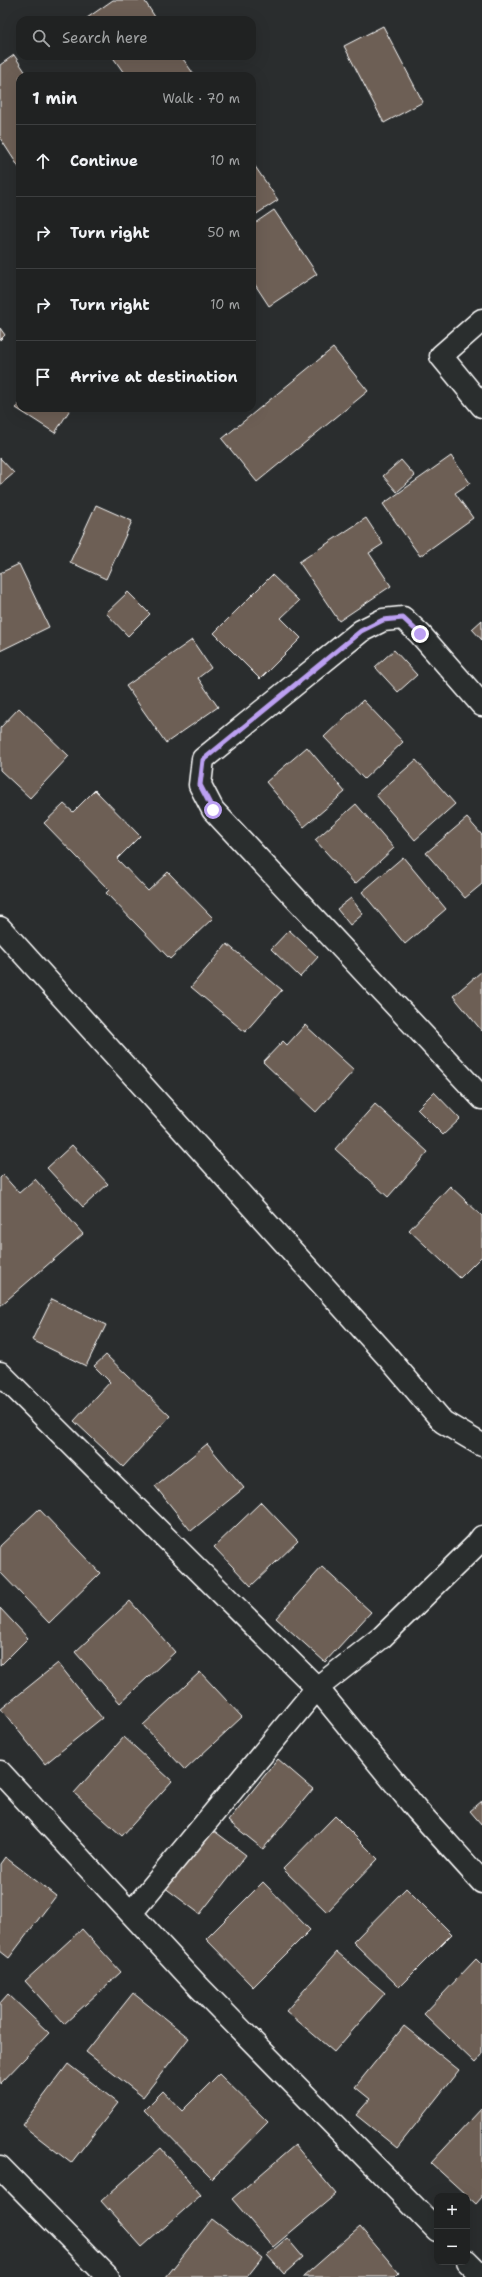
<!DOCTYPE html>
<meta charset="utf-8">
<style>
body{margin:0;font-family:"Shantell Sans",sans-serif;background:#282a2a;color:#f1f3f6}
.controls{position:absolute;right:12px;bottom:12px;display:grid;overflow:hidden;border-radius:8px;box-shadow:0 4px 16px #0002}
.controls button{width:36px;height:36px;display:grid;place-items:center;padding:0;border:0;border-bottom:1px solid #3d3f40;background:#202222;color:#f1f3f6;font:20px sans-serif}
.stop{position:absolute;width:12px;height:12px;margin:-9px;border:3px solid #bca0f2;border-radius:50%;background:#fff}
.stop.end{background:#bca0f2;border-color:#fff;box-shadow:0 1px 4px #0008}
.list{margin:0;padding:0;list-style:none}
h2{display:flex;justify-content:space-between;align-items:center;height:52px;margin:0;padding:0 16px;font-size:17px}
h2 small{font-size:13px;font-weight:400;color:#a2a4a5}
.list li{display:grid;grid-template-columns:26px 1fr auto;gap:12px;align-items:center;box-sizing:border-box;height:72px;padding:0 16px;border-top:1px solid #3d3f40}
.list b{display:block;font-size:15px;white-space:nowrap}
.list em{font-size:13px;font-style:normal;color:#a2a4a5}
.icon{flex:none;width:22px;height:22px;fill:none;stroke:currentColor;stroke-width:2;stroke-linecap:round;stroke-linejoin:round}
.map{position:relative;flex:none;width:482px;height:2277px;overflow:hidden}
.search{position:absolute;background:#202222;box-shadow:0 4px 16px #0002;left:16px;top:16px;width:240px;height:44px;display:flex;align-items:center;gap:10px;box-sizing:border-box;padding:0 14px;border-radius:12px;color:#a2a4a5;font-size:15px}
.panel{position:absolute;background:#202222;box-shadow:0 4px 16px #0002;left:16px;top:72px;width:240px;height:340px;border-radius:12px}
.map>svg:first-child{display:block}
.building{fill:#6d5f54;stroke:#fff}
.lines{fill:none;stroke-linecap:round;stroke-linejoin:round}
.minor-casing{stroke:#fff;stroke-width:25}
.tertiary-casing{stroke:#fff;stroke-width:25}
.minor{stroke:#2a2d2e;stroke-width:22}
.tertiary{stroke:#2a2d2e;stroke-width:22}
.route{stroke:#bca0f2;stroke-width:5}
</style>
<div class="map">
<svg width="482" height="2277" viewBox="0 0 482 2277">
<rect width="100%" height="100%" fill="#2a2d2e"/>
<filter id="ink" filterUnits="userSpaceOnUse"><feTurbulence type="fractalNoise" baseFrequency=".025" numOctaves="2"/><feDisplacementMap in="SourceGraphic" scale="8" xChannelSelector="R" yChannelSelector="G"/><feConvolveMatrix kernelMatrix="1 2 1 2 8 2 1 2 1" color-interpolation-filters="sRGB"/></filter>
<g filter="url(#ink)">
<path class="building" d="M113,0H144L157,20H88L87,18Z
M383,26L423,102L384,123L344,46Z
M14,55L28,76H20V169L0,138V65Z
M112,56H181L195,76H126Z
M252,162L278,200L252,217Z
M274,210L317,274L269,306L252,280V225Z
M0,328L5,335L0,340Z
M333,348L368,391L257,482L222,439Z
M20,402V408H71L55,433L16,408Z
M451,456L470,483L455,493L473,518L420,556L383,504Z
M0,458L14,473L0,485Z
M401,460L415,476L397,492L383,476Z
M96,505L132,521L106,579L70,562Z
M366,518L383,544L369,553L391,586L339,621L299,562Z
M19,564L49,627L0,651V573Z
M272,575L299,601L281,618L301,638L260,679L214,633Z
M128,592L150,614L128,636L106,613Z
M482,620V640L472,629Z
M192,640L211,668L198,678L218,707L166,743L126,686Z
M394,650L417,675L398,692L375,667Z
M363,700L403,742L364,779L324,737Z
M19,708L69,756L30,798L0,770V728Z
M307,747L345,792L304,827L266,782Z
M416,760L455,804L415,840L376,795Z
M95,790L140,836L117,859L148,891L168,872L213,918L170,959L106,893L109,890L44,823L64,804L73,812Z
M356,804L394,848L355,884L315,840Z
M467,818L482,835V884L465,898L426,853Z
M403,857L446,909L405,944L362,892Z
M351,898L363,914L350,925L337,909Z
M289,930L318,957L300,977L271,949Z
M227,944L282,990L245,1032L191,987Z
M482,971V1031L453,996Z
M305,1025L354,1070L316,1112L263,1062L283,1041L287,1045Z
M434,1092L460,1119L443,1135L417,1109Z
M375,1104L428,1152L388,1197L335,1149Z
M72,1145L108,1184L83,1207L47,1168Z
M3,1175L19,1193L35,1179L83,1234L0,1306V1178Z
M450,1186L482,1216V1256L460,1278L409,1230Z
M52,1299L106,1325L86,1366L32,1340Z
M106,1355L170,1416L123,1467L74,1421L110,1382L94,1366Z
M207,1444L244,1488L191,1531L155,1486Z
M261,1502L298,1541L251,1586L214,1547Z
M39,1509L100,1573L49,1623L0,1572V1546Z
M322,1567L371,1612L325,1662L276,1618Z
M130,1601L175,1652L120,1703L75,1652Z
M0,1608L28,1638L0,1666Z
M58,1663L102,1718L45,1764L1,1709Z
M200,1672L242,1717L185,1770L143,1725Z
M124,1737L172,1781L122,1836L74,1793Z
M278,1759L313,1789L263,1849L228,1821Z
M482,1801V1825L470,1811Z
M335,1816L378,1859L327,1912L283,1869Z
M209,1827L246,1855L200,1914L164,1887Z
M5,1857L56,1896L9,1958L0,1951V1864Z
M263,1882L310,1930L253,1987L206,1939Z
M406,1888L452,1934L399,1987L353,1942Z
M82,1929L121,1972L64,2024L25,1981Z
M337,1952L385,1993L334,2052L286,2011Z
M476,1959L482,1965V2055L475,2063L424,2014Z
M133,1993L189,2038L143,2097L86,2052Z
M8,1994L49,2033L0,2084V2003Z
M404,2026L459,2070L397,2148L356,2115L370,2099L355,2087Z
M68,2064L118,2103L71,2163L22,2125Z
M219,2074L268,2122L212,2179L144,2110L163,2091L182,2111Z
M482,2108V2197L476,2204L431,2163Z
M295,2145L336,2194L273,2247L232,2199Z
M161,2148L201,2195L142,2247L101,2201Z
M212,2219L262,2258L247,2277H166Z
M360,2227L399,2273L395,2277H303Z
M287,2238L303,2257L284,2274L267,2255Z"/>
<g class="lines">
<g class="minor-casing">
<path id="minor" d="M482,320L441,356L482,406
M482,705L420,634L403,618L383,620L361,631L203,759L200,785L213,810L482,1098
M0,1373L317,1688L417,1810L482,1882
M0,1772L200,1988L437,2230
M131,1913L317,1688L382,1637L476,1545L482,1537
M0,2167L108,2277
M467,2261L482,2276"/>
</g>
<g class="tertiary-casing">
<path id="tertiary" d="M0,928L387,1356L443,1422L482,1445"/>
</g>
<use href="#minor" class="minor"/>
<use href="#tertiary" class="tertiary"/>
</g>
</g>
<g class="lines" filter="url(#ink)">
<path class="route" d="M213,810L200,785L203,760L361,631L383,620L403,618L420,634"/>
</g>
</svg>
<div class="controls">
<button>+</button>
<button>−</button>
</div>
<div class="stop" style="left:213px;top:810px"></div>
<div class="stop end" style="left:420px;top:634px"></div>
<div class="search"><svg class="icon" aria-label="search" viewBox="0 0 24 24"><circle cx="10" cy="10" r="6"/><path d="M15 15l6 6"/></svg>Search here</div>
<section class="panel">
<h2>1 min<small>Walk · 70 m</small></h2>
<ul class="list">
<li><svg class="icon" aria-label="ahead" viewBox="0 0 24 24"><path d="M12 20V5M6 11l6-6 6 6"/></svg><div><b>Continue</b></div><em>10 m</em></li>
<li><svg class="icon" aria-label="right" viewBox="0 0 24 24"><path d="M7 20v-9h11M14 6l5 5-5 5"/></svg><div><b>Turn right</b></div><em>50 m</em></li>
<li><svg class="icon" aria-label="right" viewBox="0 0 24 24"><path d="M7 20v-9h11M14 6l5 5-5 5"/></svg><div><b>Turn right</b></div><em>10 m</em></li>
<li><svg class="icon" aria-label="arrive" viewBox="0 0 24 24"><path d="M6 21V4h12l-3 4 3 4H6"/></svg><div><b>Arrive at destination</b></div></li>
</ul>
</section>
</div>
